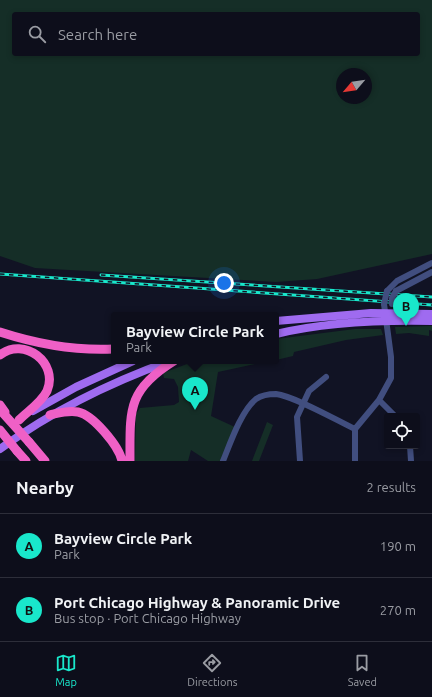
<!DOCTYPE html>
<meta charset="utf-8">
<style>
body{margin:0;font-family:Ubuntu,sans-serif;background:#1b1c28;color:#f1f3f6}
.controls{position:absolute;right:12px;bottom:12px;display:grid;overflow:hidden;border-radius:4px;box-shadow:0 2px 6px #0003}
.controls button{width:36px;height:36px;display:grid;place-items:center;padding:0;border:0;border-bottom:1px solid #2d2e3a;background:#0d0e1b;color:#f1f3f6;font:20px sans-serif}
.compass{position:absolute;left:336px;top:68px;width:36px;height:36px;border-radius:50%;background:#0d0e1b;box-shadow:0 2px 6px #0003;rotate:241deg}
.you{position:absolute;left:224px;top:283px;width:14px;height:14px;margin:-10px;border:3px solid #fff;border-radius:50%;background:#1a73e8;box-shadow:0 0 0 6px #1a73e833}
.badge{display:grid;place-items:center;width:26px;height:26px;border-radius:50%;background:#19e7cb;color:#111;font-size:13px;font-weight:700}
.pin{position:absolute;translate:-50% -33px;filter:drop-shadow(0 1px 2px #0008)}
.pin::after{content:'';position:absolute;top:21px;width:14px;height:12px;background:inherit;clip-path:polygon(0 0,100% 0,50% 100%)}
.popup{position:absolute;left:111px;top:312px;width:168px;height:52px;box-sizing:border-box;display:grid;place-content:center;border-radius:4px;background:#0d0e1b;filter:drop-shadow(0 1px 3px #0005);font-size:13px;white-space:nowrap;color:#9a9ca3}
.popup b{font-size:15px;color:#f1f3f6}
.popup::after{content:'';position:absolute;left:50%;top:100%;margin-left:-8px;border:8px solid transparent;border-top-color:#0d0e1b}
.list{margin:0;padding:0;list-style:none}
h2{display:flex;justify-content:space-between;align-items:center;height:52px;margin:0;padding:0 16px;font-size:17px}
h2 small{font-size:13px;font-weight:400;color:#9a9ca3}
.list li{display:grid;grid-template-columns:26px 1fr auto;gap:12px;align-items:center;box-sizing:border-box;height:64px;padding:0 16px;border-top:1px solid #2d2e3a}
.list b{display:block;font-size:15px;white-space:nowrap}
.list p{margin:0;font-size:13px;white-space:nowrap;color:#9a9ca3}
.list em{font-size:13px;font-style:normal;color:#9a9ca3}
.icon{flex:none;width:22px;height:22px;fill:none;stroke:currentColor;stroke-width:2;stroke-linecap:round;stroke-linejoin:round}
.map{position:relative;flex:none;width:432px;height:461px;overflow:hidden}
.search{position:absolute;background:#0d0e1b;box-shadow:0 2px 6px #0003;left:12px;right:12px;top:12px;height:44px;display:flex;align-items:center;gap:10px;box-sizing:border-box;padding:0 14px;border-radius:4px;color:#9a9ca3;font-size:15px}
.sheet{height:180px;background:#0d0e1b}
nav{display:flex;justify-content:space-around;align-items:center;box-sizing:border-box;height:56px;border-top:1px solid #2d2e3a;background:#0d0e1b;font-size:11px;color:#9a9ca3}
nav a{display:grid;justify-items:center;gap:2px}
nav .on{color:#19e7cb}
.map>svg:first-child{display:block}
.green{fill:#152e27;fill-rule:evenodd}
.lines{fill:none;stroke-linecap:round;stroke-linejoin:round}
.minor{stroke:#414e7f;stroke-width:6}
.major{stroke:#9f6bf0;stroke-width:8}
.highway{stroke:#ef60c6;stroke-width:9}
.rail-casing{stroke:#19e7cb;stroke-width:3}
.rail{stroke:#111324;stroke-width:1.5;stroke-dasharray:4.5;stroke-linecap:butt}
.minor-bridge{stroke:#414e7f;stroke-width:6}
.highway-bridge{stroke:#ef60c6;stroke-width:9}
</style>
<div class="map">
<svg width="432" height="461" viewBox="0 0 432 461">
<rect width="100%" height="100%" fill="#111324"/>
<path class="green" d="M0,0H432V254L317,279L276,282L35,268L0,256ZM14,14H418V54H14ZM342,74H366V98H342Z
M430,326H432V331L429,330V336L409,333L396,334L395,327Z
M355,329H381L383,335L346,340L294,352L293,356L276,360V339Z
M195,361H269L218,372L211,416L237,428L223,461H208L191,450L188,461H135L136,414L140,408L174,405L179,402L178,387L174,379L164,378L163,373Z
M267,422L273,425L259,461H252Z"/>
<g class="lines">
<path class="minor" d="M387,291L397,281L432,263
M396,291L432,272
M379,400L395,416
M410,446L411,461
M223,461C230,444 241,411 256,399C262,395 269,394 276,394C294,396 336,420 355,429
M300,461L297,417L309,391L326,377
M355,461V429L379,400L391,378V357L384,304"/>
<path class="major" d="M276,321L371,313L432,314
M276,334C326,322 380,320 432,321
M33,411L76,387L133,361
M0,449C52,411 109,383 170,361"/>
<path class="highway" d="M0,332C37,344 75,351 114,349
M0,355C24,336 59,363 47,391C41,403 28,411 19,420
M0,405L5,412
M50,415C59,413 68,410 78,412C93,415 119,446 122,461
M29,442L45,461
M17,451L26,461
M130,461C130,410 127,390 174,361"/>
<g class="rail-casing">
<path id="rail" d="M0,274L432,305
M101,275L432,297"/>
</g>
<use href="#rail" class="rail"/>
<path class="minor-bridge" d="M384,304L387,291
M392,304V298L396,291"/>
<path class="highway-bridge" d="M3,413L29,442
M0,430L17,451"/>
</g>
</svg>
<div class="controls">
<button><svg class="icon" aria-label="locate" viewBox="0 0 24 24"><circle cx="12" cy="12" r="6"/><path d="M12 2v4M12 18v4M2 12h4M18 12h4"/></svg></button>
</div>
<svg class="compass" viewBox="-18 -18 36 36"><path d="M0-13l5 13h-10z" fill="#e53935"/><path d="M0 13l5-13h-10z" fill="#9a9ca3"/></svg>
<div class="you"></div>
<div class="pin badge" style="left:195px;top:410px">A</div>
<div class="popup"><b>Bayview Circle Park</b>Park</div>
<div class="pin badge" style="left:406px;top:326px">B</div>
<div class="search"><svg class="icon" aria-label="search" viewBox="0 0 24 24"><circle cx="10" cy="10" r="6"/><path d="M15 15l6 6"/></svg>Search here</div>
</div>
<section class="sheet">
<h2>Nearby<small>2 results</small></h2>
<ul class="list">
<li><span class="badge">A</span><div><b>Bayview Circle Park</b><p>Park</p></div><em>190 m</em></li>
<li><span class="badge">B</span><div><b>Port Chicago Highway &amp; Panoramic Drive</b><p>Bus stop · Port Chicago Highway</p></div><em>270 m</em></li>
</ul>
</section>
<nav>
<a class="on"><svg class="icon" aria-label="map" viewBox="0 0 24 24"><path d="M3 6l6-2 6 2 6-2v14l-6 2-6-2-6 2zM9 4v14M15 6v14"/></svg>Map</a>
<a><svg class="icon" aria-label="directions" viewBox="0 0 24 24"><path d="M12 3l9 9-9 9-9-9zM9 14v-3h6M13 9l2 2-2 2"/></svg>Directions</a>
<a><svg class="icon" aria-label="saved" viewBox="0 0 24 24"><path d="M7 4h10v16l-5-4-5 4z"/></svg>Saved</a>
</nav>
